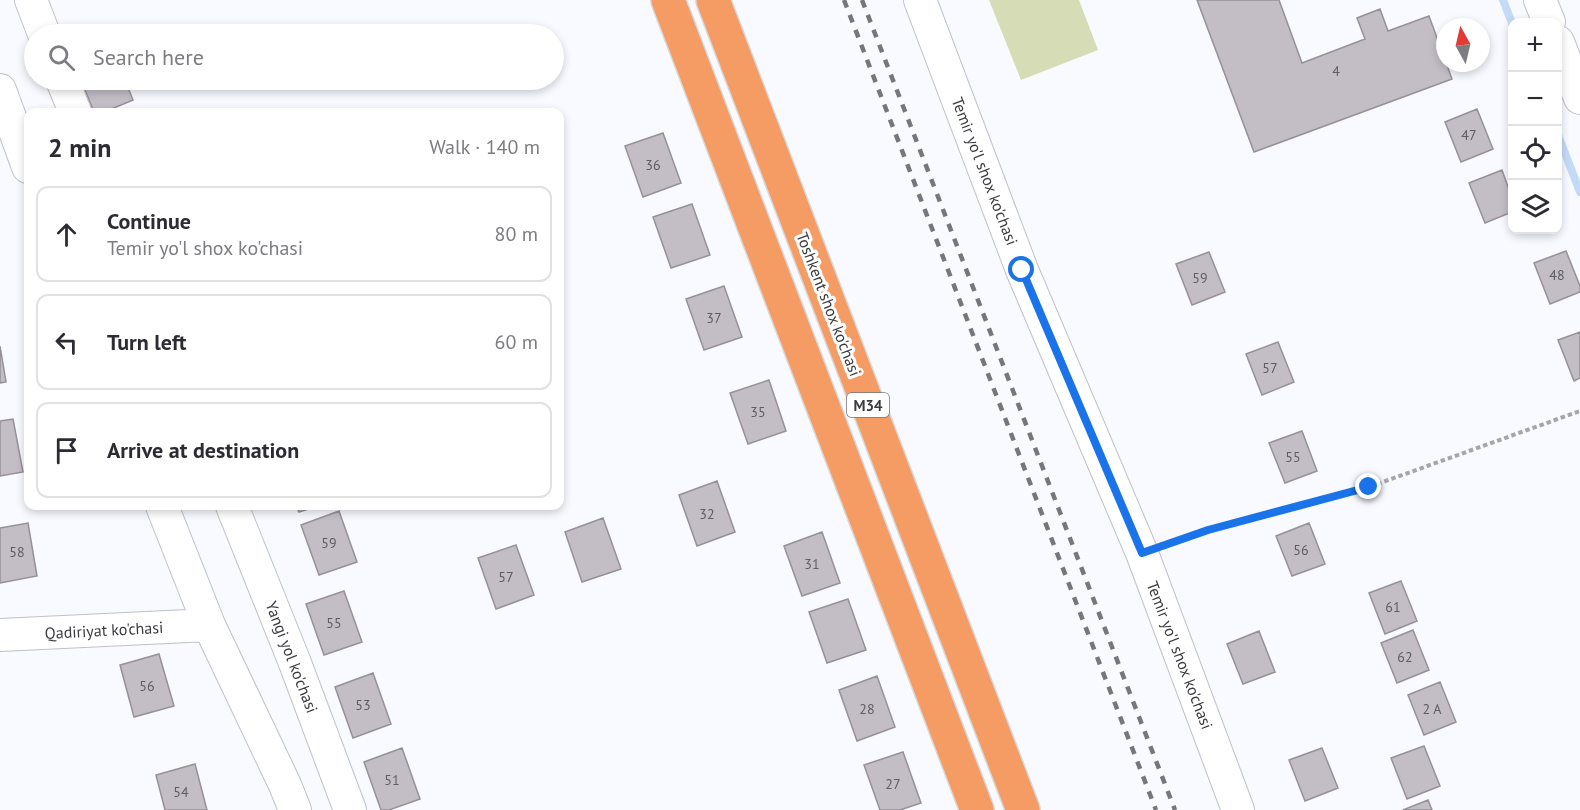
<!DOCTYPE html>
<meta charset="utf-8">
<style>
body{margin:0;font-family:"PT Sans",sans-serif;background:#f7f7f7;color:#2b2b33}
.controls{position:absolute;right:18px;top:18px;display:grid;overflow:hidden;border-radius:12px;box-shadow:0 3px 9px #0003}
.controls button{width:54px;height:54px;display:grid;place-items:center;padding:0;border:0;border-bottom:2px solid #e1e1e2;background:#fff;color:#2b2b33;font:30px sans-serif}
.compass{position:absolute;left:1436px;top:18px;width:54px;height:54px;border-radius:50%;background:#fff;box-shadow:0 3px 9px #0003;rotate:352deg}
.stop{position:absolute;width:18px;height:18px;margin:-14px;border:4px solid #1a73e8;border-radius:50%;background:#fff}
.stop.end{background:#1a73e8;border-color:#fff;box-shadow:0 2px 6px #0008}
.list{margin:0;padding:0;list-style:none}
h2{display:flex;justify-content:space-between;align-items:center;height:78px;margin:0;padding:0 24px;font-size:26px}
h2 small{font-size:20px;font-weight:400;color:#7c7c81}
.list li{display:grid;grid-template-columns:39px 1fr auto;gap:18px;align-items:center;box-sizing:border-box;height:96px;margin:0 12px 12px;padding:0 12px;border:2px solid #e1e1e2;border-radius:12px}
.list b{display:block;font-size:22px;white-space:nowrap}
.list p{margin:0;font-size:20px;white-space:nowrap;color:#7c7c81}
.list em{font-size:20px;font-style:normal;color:#7c7c81}
.icon{flex:none;width:33px;height:33px;fill:none;stroke:currentColor;stroke-width:2;stroke-linecap:round;stroke-linejoin:round}
.map{position:relative;flex:none;width:1580px;height:810px;overflow:hidden}
.search{position:absolute;background:#fff;box-shadow:0 3px 9px #0003;left:24px;top:24px;width:540px;height:66px;display:flex;align-items:center;gap:15px;box-sizing:border-box;padding:0 21px;border-radius:33px;color:#7c7c81;font-size:22px}
.panel{position:absolute;background:#fff;box-shadow:0 3px 9px #0003;left:24px;top:108px;width:540px;height:402px;border-radius:12px}
.map>svg:first-child{display:block}
.green{fill:#d6ddb6}
.lines{fill:none;stroke-linecap:round;stroke-linejoin:round}
.stream{stroke:#c4dbf8;stroke-width:8}
.building{fill:#c3bec6;stroke:#969198;stroke-width:1.5}
.minor-casing{stroke:#bec1ca;stroke-width:34}
.highway-casing{stroke:#d8d8d9;stroke-width:36}
.path{stroke:#a4a6aa;stroke-width:4;stroke-dasharray:4.5 3;stroke-linecap:butt}
.minor{stroke:#fff;stroke-width:32}
.highway{stroke:#f59c64;stroke-width:33}
.rail{stroke:#76777b;stroke-width:4.5;stroke-dasharray:8 8;stroke-linecap:butt}
.route{stroke:#1a73e8;stroke-width:8}
.labels{text-anchor:middle;dominant-baseline:central;stroke-width:6;stroke-linejoin:round;paint-order:stroke}
.number-label{font-size:14px;fill:#5c5c61}
.shield{fill:#fff;stroke:#757679;stroke-width:1.5}
.shield-label{font-size:15px;font-weight:bold;fill:#3a3b3f}
.street-label{font-size:16px;fill:#3a3b3f;stroke:#fff}
</style>
<div class="map">
<svg width="1580" height="810" viewBox="0 0 1580 810">
<rect width="100%" height="100%" fill="#f8faff"/>
<path class="green" d="M989,0H1079L1098,50L1021,80Z"/>
<g class="lines">
<path class="stream" d="M1503,0L1512,23
M1558,135L1580,192"/>
</g>
<path class="building" d="M1197,0H1279L1302,63L1365,39L1357,18L1380,9L1388,31L1429,16L1452,79L1254,152Z
M81,80H125L133,100L104,112H94Z
M1477,109L1493,149L1461,162L1445,122Z
M663,133L681,183L643,197L625,146Z
M1502,170L1512,198V212L1485,223L1469,183Z
M692,204L710,255L671,268L653,217Z
M1566,251L1580,286V292L1550,304L1534,263Z
M1209,252L1225,292L1192,305L1176,264Z
M724,286L742,337L704,350L686,299Z
M1580,332V378L1574,381L1558,340Z
M1278,342L1294,382L1262,395L1246,354Z
M0,346L6,382L0,383Z
M769,380L786,431L748,444L730,393Z
M13,419L23,472L0,476V421Z
M1302,431L1317,471L1285,483L1269,443Z
M717,481L735,532L697,546L679,495Z
M296,506H318L299,512Z
M339,511L357,562L319,575L301,525Z
M603,518L621,569L582,582L565,532Z
M28,523L37,576L0,583V528Z
M1309,523L1325,564L1292,576L1276,536Z
M822,532L840,583L802,596L784,546Z
M516,545L534,595L496,609L478,558Z
M1401,581L1417,621L1385,634L1369,593Z
M344,591L362,642L324,655L306,604Z
M848,599L866,650L827,663L809,612Z
M1413,630L1429,670L1397,683L1381,643Z
M1259,631L1275,672L1243,684L1227,644Z
M159,654L174,706L134,717L120,665Z
M373,673L391,724L353,738L335,687Z
M877,676L895,727L857,741L839,690Z
M1440,682L1456,722L1424,735L1408,695Z
M1424,746L1440,786L1407,799L1391,758Z
M402,748L420,799L389,810H381L364,762Z
M1322,748L1338,788L1305,801L1289,760Z
M903,752L921,803L900,810H880L864,765Z
M195,764L207,810H165L156,775Z
M1428,800L1432,810H1403Z"/>
<g class="lines">
<g class="minor-casing">
<path id="minor" d="M31,0L44,34
M920,0L1022,270L1142,553L1238,810
M1540,0L1549,22
M1558,42L1580,98
M62,80L75,112
M0,90L28,167
M162,506L209,625L285,785L295,810
M232,506L295,663L350,810
M0,635L209,625"/>
</g>
<g class="highway-casing">
<path id="highway" d="M668,0L977,810
M713,0L1023,810"/>
</g>
<path class="path" d="M1168,543L1208,529L1369,487L1580,411"/>
<use href="#minor" class="minor"/>
<use href="#highway" class="highway"/>
<path class="rail" d="M844,0L1156,810
M862,0L1175,810"/>
</g>
<g class="lines">
<path class="route" d="M1022,270L1142,553L1208,530L1369,487"/>
</g>
<g class="labels">
<g class="number-label">
<text x="1336" y="71">4</text>
<text x="1469" y="135">47</text>
<text x="653" y="165">36</text>
<text x="1557" y="275">48</text>
<text x="1200" y="278">59</text>
<text x="714" y="318">37</text>
<text x="1270" y="368">57</text>
<text x="758" y="412">35</text>
<text x="1293" y="457">55</text>
<text x="707" y="514">32</text>
<text x="329" y="543">59</text>
<text x="1301" y="550">56</text>
<text x="17" y="552">58</text>
<text x="812" y="564">31</text>
<text x="506" y="577">57</text>
<text x="1393" y="607">61</text>
<text x="334" y="623">55</text>
<text x="1405" y="657">62</text>
<text x="147" y="686">56</text>
<text x="363" y="705">53</text>
<text x="867" y="709">28</text>
<text x="1432" y="709">2 А</text>
<text x="392" y="780">51</text>
<text x="893" y="784">27</text>
<text x="181" y="792">54</text>
</g>
<rect class="shield" x="847" y="393" width="42" height="24" rx="4.5"/>
<g class="shield-label">
<text x="868" y="405">M34</text>
</g>
<g class="street-label">
<text transform="translate(985 171) rotate(69)">Temir yo'l shox ko'chasi</text>
<text transform="translate(829 304) rotate(69)">Toshkent shox ko'chasi</text>
<text transform="translate(104 630) rotate(-3)">Qadiriyat ko'chasi</text>
<text transform="translate(1180 655) rotate(69)">Temir yo'l shox ko'chasi</text>
<text transform="translate(292 657) rotate(69)">Yangi yol ko'chasi</text>
</g>
</g>
</svg>
<div class="controls">
<button>+</button>
<button>−</button>
<button><svg class="icon" aria-label="locate" viewBox="0 0 24 24"><circle cx="12" cy="12" r="6"/><path d="M12 2v4M12 18v4M2 12h4M18 12h4"/></svg></button>
<button><svg class="icon" aria-label="layers" viewBox="0 0 24 24"><path d="M12 4l9 5-9 5-9-5zM3 14l9 5 9-5"/></svg></button>
</div>
<svg class="compass" viewBox="-18 -18 36 36"><path d="M0-13l5 13h-10z" fill="#e53935"/><path d="M0 13l5-13h-10z" fill="#7c7c81"/></svg>
<div class="stop" style="left:1022px;top:270px"></div>
<div class="stop end" style="left:1369px;top:487px"></div>
<div class="search"><svg class="icon" aria-label="search" viewBox="0 0 24 24"><circle cx="10" cy="10" r="6"/><path d="M15 15l6 6"/></svg>Search here</div>
<section class="panel">
<h2>2 min<small>Walk · 140 m</small></h2>
<ul class="list">
<li><svg class="icon" aria-label="ahead" viewBox="0 0 24 24"><path d="M12 20V5M6 11l6-6 6 6"/></svg><div><b>Continue</b><p>Temir yo'l shox ko'chasi</p></div><em>80 m</em></li>
<li><svg class="icon" aria-label="left" viewBox="0 0 24 24"><path d="M17 20v-9H6M10 6l-5 5 5 5"/></svg><div><b>Turn left</b></div><em>60 m</em></li>
<li><svg class="icon" aria-label="arrive" viewBox="0 0 24 24"><path d="M6 21V4h12l-3 4 3 4H6"/></svg><div><b>Arrive at destination</b></div></li>
</ul>
</section>
</div>
